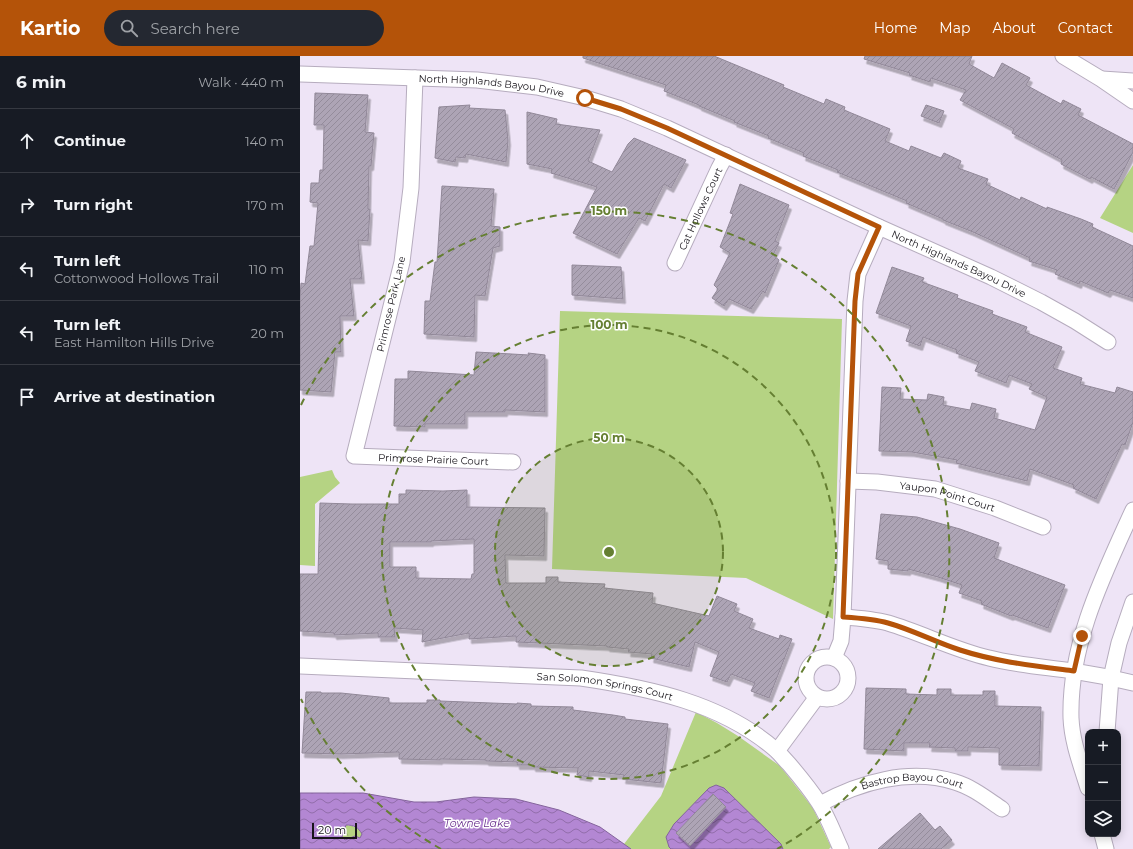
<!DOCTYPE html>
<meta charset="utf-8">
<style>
body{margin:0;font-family:Montserrat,sans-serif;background:#242831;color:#f1f3f6}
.controls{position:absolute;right:12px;bottom:12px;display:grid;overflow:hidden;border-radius:8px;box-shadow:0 2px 10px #0003}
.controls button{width:36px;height:36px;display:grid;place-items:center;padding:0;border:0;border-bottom:1px solid #363941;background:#171b24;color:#f1f3f6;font:20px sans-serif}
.scale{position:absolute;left:12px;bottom:10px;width:45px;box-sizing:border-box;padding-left:4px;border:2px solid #17141a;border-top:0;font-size:11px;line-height:14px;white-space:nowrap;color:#17141a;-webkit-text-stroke:3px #fff;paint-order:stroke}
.stop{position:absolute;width:12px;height:12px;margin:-9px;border:3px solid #b45309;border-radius:50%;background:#fff}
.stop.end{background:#b45309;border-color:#fff;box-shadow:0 1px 4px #0008}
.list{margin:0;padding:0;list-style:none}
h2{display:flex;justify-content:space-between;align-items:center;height:52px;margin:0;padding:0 16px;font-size:17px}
h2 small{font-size:13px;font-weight:400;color:#9ea1a6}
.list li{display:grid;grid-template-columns:26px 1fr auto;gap:12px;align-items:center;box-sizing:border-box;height:64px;padding:0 16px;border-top:1px solid #363941}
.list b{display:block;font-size:15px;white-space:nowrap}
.list p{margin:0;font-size:13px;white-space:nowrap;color:#9ea1a6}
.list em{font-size:13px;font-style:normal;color:#9ea1a6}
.icon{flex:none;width:22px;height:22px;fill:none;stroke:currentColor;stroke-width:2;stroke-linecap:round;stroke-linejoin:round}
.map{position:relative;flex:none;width:833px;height:793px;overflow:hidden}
header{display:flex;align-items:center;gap:24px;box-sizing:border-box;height:56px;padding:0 20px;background:#b45309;color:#fff}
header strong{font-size:19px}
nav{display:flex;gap:22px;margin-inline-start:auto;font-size:14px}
.search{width:280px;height:36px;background:#242831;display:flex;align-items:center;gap:10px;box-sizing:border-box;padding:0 14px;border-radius:22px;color:#9ea1a6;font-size:15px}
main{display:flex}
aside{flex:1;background:#171b24}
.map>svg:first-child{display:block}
.forest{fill:url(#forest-crowns)}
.park{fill:#b5d383}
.water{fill:url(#water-waves);stroke:#84649c;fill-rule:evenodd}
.building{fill:url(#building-hatch);stroke:#918898;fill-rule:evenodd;filter:url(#shadow)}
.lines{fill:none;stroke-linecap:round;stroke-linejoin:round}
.street-casing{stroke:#b6acbe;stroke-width:17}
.street{stroke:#fff;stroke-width:15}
.route{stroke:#b45309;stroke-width:5}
.ring{fill:none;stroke:#657f32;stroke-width:2;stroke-dasharray:7 5}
.labels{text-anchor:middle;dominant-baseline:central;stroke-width:3;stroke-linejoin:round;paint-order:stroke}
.street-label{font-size:10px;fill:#17141a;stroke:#fff}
.water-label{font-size:11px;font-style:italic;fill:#6c348f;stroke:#fff}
.centre{fill:#657f32;stroke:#fff;stroke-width:2}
.ring-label{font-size:12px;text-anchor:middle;font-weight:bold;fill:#657f32;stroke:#fff;stroke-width:3;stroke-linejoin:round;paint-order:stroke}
</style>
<header>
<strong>Kartio</strong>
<div class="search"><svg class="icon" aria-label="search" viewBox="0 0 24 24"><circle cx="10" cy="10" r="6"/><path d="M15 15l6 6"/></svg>Search here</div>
<nav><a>Home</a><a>Map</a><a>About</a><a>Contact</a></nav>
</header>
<main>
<aside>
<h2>6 min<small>Walk · 440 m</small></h2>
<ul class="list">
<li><svg class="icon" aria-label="ahead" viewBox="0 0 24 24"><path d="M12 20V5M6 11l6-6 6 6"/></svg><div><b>Continue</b></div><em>140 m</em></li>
<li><svg class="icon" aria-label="right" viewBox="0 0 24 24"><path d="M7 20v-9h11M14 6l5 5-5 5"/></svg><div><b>Turn right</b></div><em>170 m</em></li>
<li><svg class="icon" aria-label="left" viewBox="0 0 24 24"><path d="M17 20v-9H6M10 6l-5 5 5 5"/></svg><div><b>Turn left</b><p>Cottonwood Hollows Trail</p></div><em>110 m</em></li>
<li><svg class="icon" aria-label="left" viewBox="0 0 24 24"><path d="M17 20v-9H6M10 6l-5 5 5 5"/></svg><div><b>Turn left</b><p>East Hamilton Hills Drive</p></div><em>20 m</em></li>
<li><svg class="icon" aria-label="arrive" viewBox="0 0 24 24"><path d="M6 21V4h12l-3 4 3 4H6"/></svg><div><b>Arrive at destination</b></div></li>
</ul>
</aside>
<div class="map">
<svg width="833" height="793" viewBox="0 0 833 793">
<defs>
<pattern id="forest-crowns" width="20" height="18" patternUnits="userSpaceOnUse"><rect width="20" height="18" fill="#b5d383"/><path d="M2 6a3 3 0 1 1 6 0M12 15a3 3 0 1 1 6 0" fill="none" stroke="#9bb471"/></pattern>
<pattern id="water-waves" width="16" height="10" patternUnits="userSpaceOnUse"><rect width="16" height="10" fill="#b387d3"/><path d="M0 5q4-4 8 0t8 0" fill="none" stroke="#916daa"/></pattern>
<pattern id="building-hatch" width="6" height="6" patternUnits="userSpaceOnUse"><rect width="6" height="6" fill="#ada4b5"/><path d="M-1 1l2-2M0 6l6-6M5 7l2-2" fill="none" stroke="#948c9b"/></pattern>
<filter id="shadow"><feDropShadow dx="2.5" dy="4.5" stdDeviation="0" flood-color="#0004"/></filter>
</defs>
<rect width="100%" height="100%" fill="#eee4f6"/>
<path class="forest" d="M46,769C54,770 58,771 62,778L60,782L55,780L45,784L42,781Z"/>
<path class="park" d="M833,109V177L800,162Z
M260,255L542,263L533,563L446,522L252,513Z
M32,414L35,421L40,427L15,448V510L0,509V421Z
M396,656L417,667L438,680L480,710L513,752L531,791L529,793H483L480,788L369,791L371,793H331L324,788L361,740Z"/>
<path class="water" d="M416,729L424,732L481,788L483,793H371L369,791L366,781L374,768L409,732Z
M0,737H63L114,746H136L174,741L216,743L259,754L300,771L331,793H0ZM46,769C54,769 58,771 62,778L60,782L55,780L45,784L42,781Z"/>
<path class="building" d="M283,0H414L484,29L483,31L524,48L526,43L545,51L544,54L590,73L585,85L609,95L611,90L641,102L644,97L661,105L658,112L688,123L686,128L720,144L721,141L747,153V151L781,163L793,168L792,171L833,190V242L810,234L808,237L780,225L779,228L755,218L757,214L729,205L730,202L673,176L643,164V163L606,147L607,145L537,116L538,114L503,100L504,97L468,82L469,80L434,66L435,65L399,50V49L364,35L366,29L283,2Z
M565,0H672L669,8L694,22L702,7L730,22L726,29L761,48L763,44L781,53L778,59L833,88V96L814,133L791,121L790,123L761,108L762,104L712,77L714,73L660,44L666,34L631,22L630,26L609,19L610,17L564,3Z
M15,37L68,39L65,76L74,77L71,110H69L68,153H70L68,185L58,184L62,223H50L54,260H40L41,296H35L31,336L0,334V242L1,227L5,228L10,190H14L18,147L10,146L11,127H19L20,114H23L24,69H14Z
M170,49L169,52L205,54L208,85L206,106L166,98L165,102L156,101L155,106L135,102L139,51Z
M626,49L644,55L639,67L621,60Z
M227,56L257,63L256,68L300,74L288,105L312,116L328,88L334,82L386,104L371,132L364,128L345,165L339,162L317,198L273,177L297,131L251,117L252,113L227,108Z
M440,128L489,149L475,185L479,187L473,199L479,204L465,237L463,235L451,253L429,243L424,250L412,242L418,233L414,229L430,197L420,191L433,158L430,157Z
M142,130L194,133L191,170L200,171V190L193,192L185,240L175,239L174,281L124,278L125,245H130L135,206H137Z
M272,209L321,211L323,243L272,239Z
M592,211L624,222L622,226L658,239L657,242L693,255L692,258L727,271L725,276L762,291L753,312L782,322L780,328L815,337L817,331L833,336V366L825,389L822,388L796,443L773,432L774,429L730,413L727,425L656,407L657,404L612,396L579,395L582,331L601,332L600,343L627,344L628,338L644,341L643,349L670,354L672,347L696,353L694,362L735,374L747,341L729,333L732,328L709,319L706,327L675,315L679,306L656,297L657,294L623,281L620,290L606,285L611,270L576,257Z
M176,296L229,299L228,297L245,299V356L205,354V356H165V368H125V371L94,370L95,323H108V315L174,319Z
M106,434L143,435L167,434V451L245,452L244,500L205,499L206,527H246V521H258V526L305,528L304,532L353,537L352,547L409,560L417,540L437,548L434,555L453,563L449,572L479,583L480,579L492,583L469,642L451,635L455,627L431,618L427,626L410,620L419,596L395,586L389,611L351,602L352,598L328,596L329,593L307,591V590L216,586V580L169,583V577L122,586L123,574L94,572L95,581H78V577L34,579V577L0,575V518H18L20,447L52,448H99V438H106ZM174,483V518H172L171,523L116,522V511H90V486H131V485Z
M581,458L617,461L660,473L699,487L694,502L765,529L748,572L712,559L711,560L681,548L682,545L659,537L662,529L638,521L608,513V515L588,513V505L576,503Z
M566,632L606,633V638L637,639V633H651V639H683V635H695V650L741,651L739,710L699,709V692L668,691V695H655V692L629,691L630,687H604V695L564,693Z
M6,636H21V637H41L89,642V647H127V644H140V645L217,648V647L231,648V650L273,651V654L313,659L325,661V663L368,668L361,727L323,723L324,719L289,715V721L277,719L278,712L233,711V709H217V706L186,705V704L140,703V704L99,703V696L41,698L2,697Z
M413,738L426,751L390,790L376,777Z
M620,757L635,774L640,770L652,784L641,793H578Z"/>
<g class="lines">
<g class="street-casing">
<g id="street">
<path d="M763,0L801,23L833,45"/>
<path id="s1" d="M0,18L177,24L237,31L285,42L321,53L367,72L579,171L691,221L741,246L775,265L808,286"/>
<path id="s2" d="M115,22L111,132L102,206L54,400L213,406"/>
<path d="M802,23L833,25"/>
<path id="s3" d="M375,207L419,112L426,99"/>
<path id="s4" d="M548,425L577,426L635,433L695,452L743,471"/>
<path d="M543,561C558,562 573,563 588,567C622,577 654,594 689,602C716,609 745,611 773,615C793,618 813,622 833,627"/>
<circle cx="527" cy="622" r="21"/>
<path d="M534,602L541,585L543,561L555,245L558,218L579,171"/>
<path id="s5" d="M0,610L281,622C349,632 423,647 477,695C481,699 485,704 489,708C500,721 510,733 519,747C528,761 534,778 541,793"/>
<path d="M807,676L811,622L819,587L833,546"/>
<path d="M477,695L517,641"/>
<path d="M788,732C781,709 772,686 771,662C769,588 803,520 833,454"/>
<path id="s6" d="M520,748C560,726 609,712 655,726C672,731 687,743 702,753"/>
<path d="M802,778L806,793"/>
</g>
</g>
<use href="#street" class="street"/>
</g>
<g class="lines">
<path class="route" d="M285,42L321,53L367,72L579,171L558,218L555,245L543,561C558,562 574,563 588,567C613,574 635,586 660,594C697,606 735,610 774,615L782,580"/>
</g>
<circle cx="309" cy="496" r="114" fill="#657f32" fill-opacity=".12"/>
<g class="ring">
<circle cx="309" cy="496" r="114"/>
<circle cx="309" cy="496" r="227"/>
<path d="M141 793A341 341 0 0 1 1 643M1 349A341 341 0 1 1 477 793"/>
</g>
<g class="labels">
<g class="street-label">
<text stroke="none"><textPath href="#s1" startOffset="192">North Highlands Bayou Drive</textPath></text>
<text stroke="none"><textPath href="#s3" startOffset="60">Cat Hollows Court</textPath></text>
<text stroke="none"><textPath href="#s1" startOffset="696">North Highlands Bayou Drive</textPath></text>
<text transform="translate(91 248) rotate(-77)">Primrose Park Lane</text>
<text stroke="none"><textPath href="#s2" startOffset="464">Primrose Prairie Court</textPath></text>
<text stroke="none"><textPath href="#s4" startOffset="101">Yaupon Point Court</textPath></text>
<text stroke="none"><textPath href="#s5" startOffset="306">San Solomon Springs Court</textPath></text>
<text stroke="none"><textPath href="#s6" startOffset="97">Bastrop Bayou Court</textPath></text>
</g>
<g class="water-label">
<text x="177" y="767">Towne Lake</text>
</g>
</g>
<circle cx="309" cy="496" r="6" class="centre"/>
<g class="ring-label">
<text x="309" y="159">150 m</text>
<text x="309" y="273">100 m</text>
<text x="309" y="386">50 m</text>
</g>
</svg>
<div class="controls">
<button>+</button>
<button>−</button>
<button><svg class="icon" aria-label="layers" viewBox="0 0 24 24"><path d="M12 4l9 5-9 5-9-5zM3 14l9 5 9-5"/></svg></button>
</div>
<div class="scale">20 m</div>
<div class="stop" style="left:285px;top:42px"></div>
<div class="stop end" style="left:782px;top:580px"></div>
</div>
</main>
